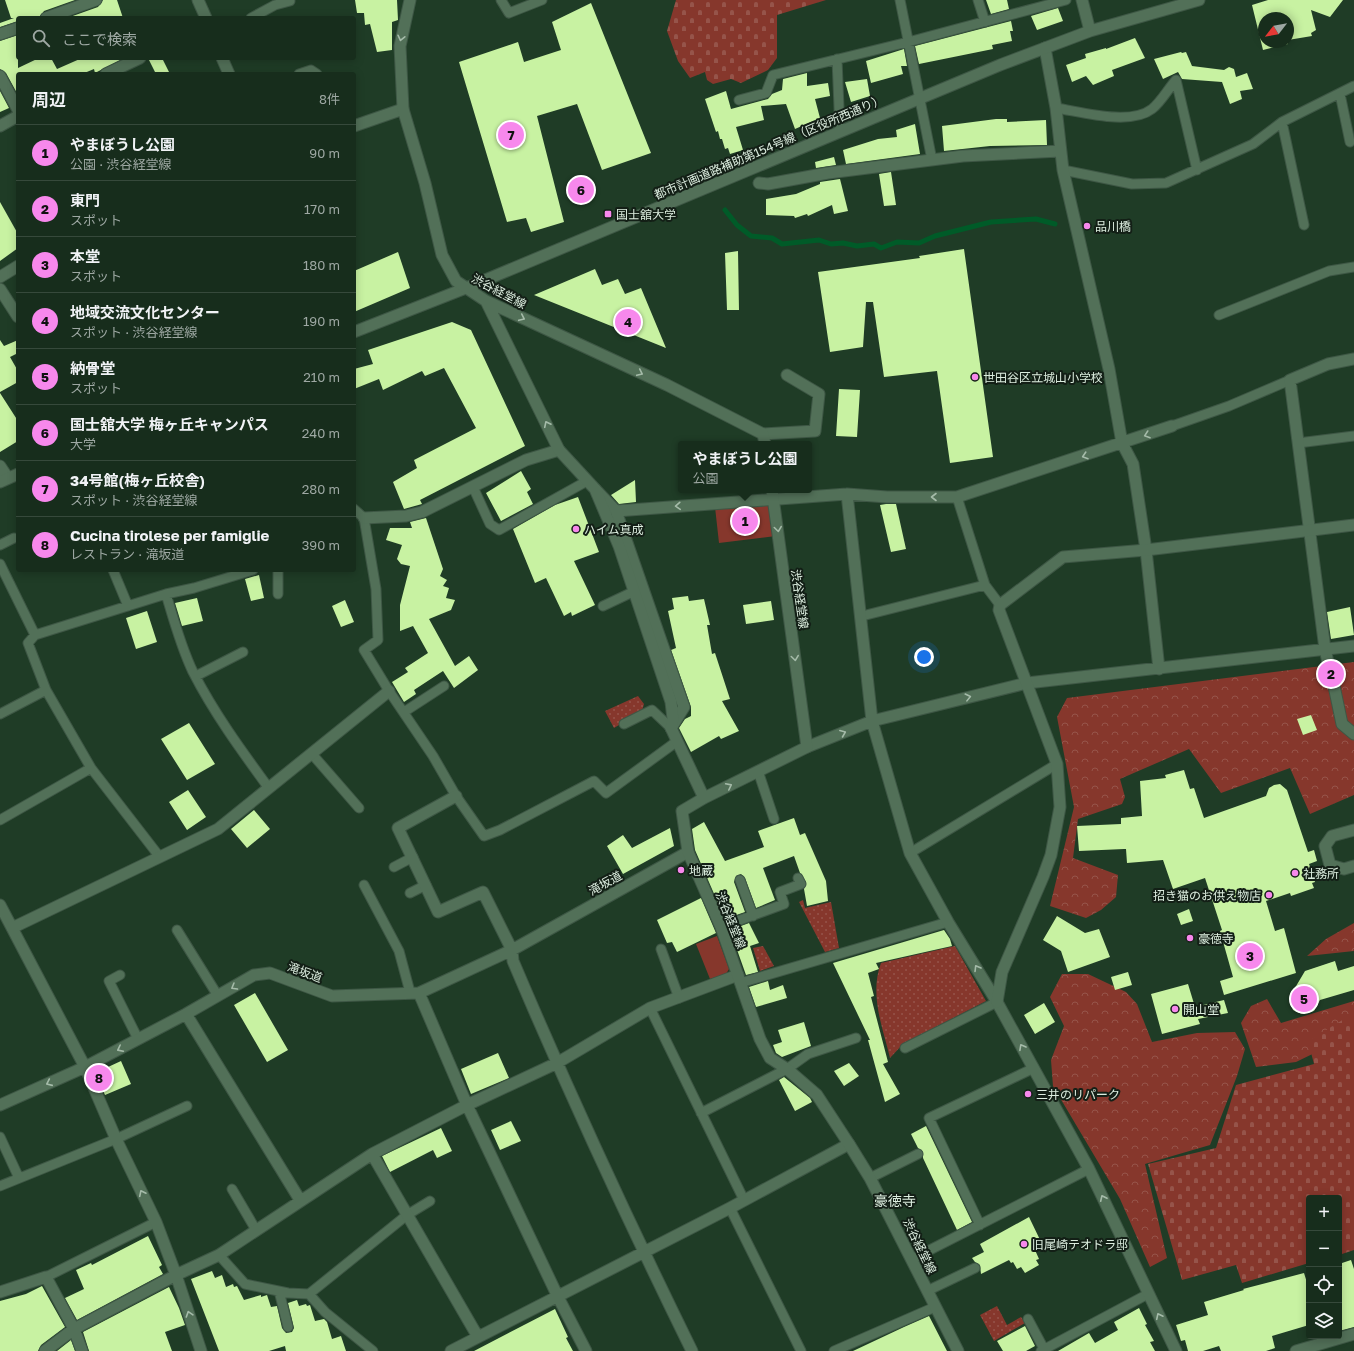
<!DOCTYPE html>
<html lang="ja">
<meta charset="utf-8">
<style>
body{margin:0;font-family:"Golos Text","Noto Sans JP",sans-serif;background:#243929;color:#f1f3f6}
.controls{position:absolute;right:12px;bottom:12px;display:grid;overflow:hidden;border-radius:4px;box-shadow:0 2px 10px #0003}
.controls button{width:36px;height:36px;display:grid;place-items:center;padding:0;border:0;border-bottom:1px solid #36493b;background:#172d1c;color:#f1f3f6;font:20px sans-serif}
.compass{position:absolute;left:1258px;top:12px;width:36px;height:36px;border-radius:50%;background:#172d1c;box-shadow:0 2px 10px #0003;rotate:239deg}
.you{position:absolute;left:924px;top:657px;width:14px;height:14px;margin:-10px;border:3px solid #fff;border-radius:50%;background:#1a73e8;box-shadow:0 0 0 6px #1a73e833}
.badge{display:grid;place-items:center;width:26px;height:26px;border-radius:50%;background:#f788ec;color:#111;font-size:13px;font-weight:700}
.pin{position:absolute;translate:-50% -50%;border:2px solid #fff;box-shadow:0 1px 4px #0006}
.popup{position:absolute;left:678px;top:441px;width:134px;height:52px;box-sizing:border-box;display:grid;place-content:center;border-radius:4px;background:#172d1c;filter:drop-shadow(0 1px 3px #0005);font-size:13px;white-space:nowrap;color:#9ea8a3}
.popup b{font-size:15px;color:#f1f3f6}
.popup::after{content:'';position:absolute;left:50%;top:100%;margin-left:-8px;border:8px solid transparent;border-top-color:#172d1c}
.list{margin:0;padding:0;list-style:none}
h2{display:flex;justify-content:space-between;align-items:center;height:52px;margin:0;padding:0 16px;font-size:17px}
h2 small{font-size:13px;font-weight:400;color:#9ea8a3}
.list li{display:grid;grid-template-columns:26px 1fr auto;gap:12px;align-items:center;box-sizing:border-box;height:56px;padding:0 16px;border-top:1px solid #36493b}
.list b{display:block;font-size:15px;white-space:nowrap}
.list p{margin:0;font-size:13px;white-space:nowrap;color:#9ea8a3}
.list em{font-size:13px;font-style:normal;color:#9ea8a3}
.icon{flex:none;width:22px;height:22px;fill:none;stroke:currentColor;stroke-width:2;stroke-linecap:round;stroke-linejoin:round}
.map{position:relative;flex:none;width:1354px;height:1351px;overflow:hidden}
.search{position:absolute;background:#172d1c;box-shadow:0 2px 10px #0003;left:16px;top:16px;width:340px;height:44px;display:flex;align-items:center;gap:10px;box-sizing:border-box;padding:0 14px;border-radius:4px;color:#9ea8a3;font-size:15px}
.panel{position:absolute;background:#172d1c;box-shadow:0 2px 10px #0003;left:16px;top:72px;width:340px;height:500px;border-radius:4px}
.map>svg:first-child{display:block}
.grass{fill:url(#grass-dots)}
.forest{fill:url(#forest-crowns)}
.cemetery{fill:url(#cemetery-stones)}
.park{fill:#86372c}
.lines{fill:none;stroke-linecap:round;stroke-linejoin:round}
.stream{stroke:#005b28;stroke-width:5}
.building{fill:#c8f2a2}
.service-casing{stroke:#3e5745;stroke-width:11}
.pedestrian-casing{stroke:#3e5745;stroke-width:13}
.minor-casing{stroke:#3e5745;stroke-width:13}
.tertiary-casing{stroke:#3e5745;stroke-width:13}
.secondary-casing{stroke:#3e5745;stroke-width:13}
.service{stroke:#527058;stroke-width:9}
.pedestrian{stroke:#527058;stroke-width:11}
.minor{stroke:#527058;stroke-width:11}
.tertiary{stroke:#527058;stroke-width:11}
.secondary{stroke:#527058;stroke-width:11}
.oneway{stroke:#a5bba9}
.poi-dot{fill:#f788ec;stroke:#131f16;stroke-width:1.5}
.labels{text-anchor:middle;dominant-baseline:central;stroke-width:4;stroke-linejoin:round;paint-order:stroke}
.street-label{font-size:12px;fill:#dceddf;stroke:#131f16}
.poi-label{font-size:12px;fill:#dceddf;stroke:#131f16;text-anchor:start}
.quarter-label{font-size:14px;fill:#dceddf;stroke:#131f16}
</style>
<div class="map">
<svg width="1354" height="1351" viewBox="0 0 1354 1351">
<defs>
<pattern id="grass-dots" width="8" height="8" patternUnits="userSpaceOnUse"><rect width="8" height="8" fill="#86372c"/><path d="M2 2h.1M6 6h.1" fill="none" stroke="#96544a" stroke-width="1.8" stroke-linecap="round"/></pattern>
<pattern id="forest-crowns" width="20" height="18" patternUnits="userSpaceOnUse"><rect width="20" height="18" fill="#86372c"/><path d="M2 6a3 3 0 1 1 6 0M12 15a3 3 0 1 1 6 0" fill="none" stroke="#96544a"/></pattern>
<pattern id="cemetery-stones" width="16" height="16" patternUnits="userSpaceOnUse"><rect width="16" height="16" fill="#86372c"/><path d="M2 7V4a2 2 0 0 1 4 0v3zM10 15v-3a2 2 0 0 1 4 0v3z" fill="#96544a"/></pattern>
</defs>
<rect width="100%" height="100%" fill="#1f3c26"/>
<path class="grass" d="M638,696L644,704L642,711L614,728L605,711Z
M803,900L805,908L831,902L839,948L825,952L799,902Z
M763,946L774,966L760,971L753,948Z
M955,946L986,1001L903,1044L890,1058C883,1028 869,995 881,963Z
M997,1306L1007,1325L1021,1317L1025,1323L994,1341L980,1315Z"/>
<path class="forest" d="M1354,662V795L1310,814L1290,768L1221,793L1189,749L1120,779L1125,797L1122,804L1078,819L1073,858L1118,875L1116,897L1101,910L1086,918L1050,906L1074,807L1057,717L1067,698Z
M1354,923V951L1307,956L1326,939Z
M1062,974H1088L1126,992L1137,1004L1152,1042L1197,1033L1235,1032L1245,1049L1237,1076L1210,1145L1145,1164L1167,1258L1150,1267L1120,1199L1053,1086L1051,1060L1064,1026L1050,997Z
M1267,999L1281,1023L1354,1001V1031L1331,1045L1296,1062L1256,1067L1241,1023L1251,1006Z"/>
<path class="cemetery" d="M676,0H826L777,15V58L768,70L741,83L731,79L713,84L707,80L705,72L690,78L678,61L667,31Z
M1354,1013V1250L1339,1255V1198H1309V1263L1242,1283L1236,1265L1182,1280L1148,1164L1216,1148L1236,1085L1314,1064L1308,1041Z"/>
<path class="park" d="M772,503L776,536L719,543L715,507Z
M717,936L729,969L726,974L710,979L696,944Z"/>
<g class="lines">
<path class="stream" d="M725,210L737,225L751,236L772,238L782,244L819,240L831,244L843,243L857,246L874,244L881,248L897,242L919,243L935,236L991,222L1036,219L1055,224"/>
</g>
<path class="building" d="M5,0H75L44,11L39,18H18V21L0,27V23L14,18H11Z
M103,0H117L123,18H67L98,7Z
M355,0H397L398,20L392,22V50L377,52L370,24L365,25L364,13H357Z
M986,0H1007L1009,9L991,14Z
M1268,0H1343L1330,17L1311,10L1316,30L1311,33L1312,36L1288,40V18H1264V42H1287L1288,44L1263,50L1252,5Z
M591,3L651,153L602,170L577,104L537,116L564,222L531,232L526,218L507,222L459,62L518,42L524,62L561,50L552,22Z
M1058,8L1063,21L1037,30L1031,16Z
M1011,21L1013,31H1010L1012,41L992,45L993,49L919,64L915,46Z
M18,35V68L39,58H51L57,69L82,58H124L95,73L94,69L82,74H18V95L6,73L0,69V41Z
M1135,38L1145,58L1112,70L1114,76L1093,85L1086,76L1072,82L1066,65L1086,58L1085,54L1106,48V49Z
M904,49L907,66H901L903,74L871,83L866,61Z
M1181,52L1182,53L1186,52L1192,66L1224,70L1229,67L1234,69L1236,77L1247,73L1253,89L1240,91L1242,99L1230,104L1222,82L1182,79L1178,72L1163,79L1154,59Z
M148,58H162L170,74H156Z
M807,73V86L828,83L830,96L815,99L820,118L795,129L786,104L761,106L764,120L736,127L743,150L730,154L728,148L725,149L722,139H720L718,131L716,132L705,99L726,91L731,109L768,99L772,94L782,90L783,79Z
M867,79L870,96L851,102L845,82Z
M0,91L9,108L0,112Z
M996,119H1007V122L1046,120L1047,145L990,146L944,151L942,126Z
M915,124L920,154L846,164L843,150L878,139L897,137L896,130Z
M834,157L836,165L816,168L815,162Z
M891,172L896,205L884,206L879,174Z
M840,179L848,211L834,214L832,205L808,216L807,214L795,218L794,216L766,215V199L796,194L820,184V182Z
M0,202L18,234V248L0,261Z
M964,249L993,457L950,463L937,371L884,377L873,302H866L863,347L830,352L818,272L920,258L919,256Z
M738,251L739,310H727L725,253Z
M398,252L410,288L354,312V271Z
M595,269L602,285L618,279L625,294L641,288L666,348L534,295Z
M452,322L471,330L525,446L420,500L422,504L404,509L393,482L417,468L414,460L476,428L444,368L425,376L422,371L383,390L379,379L354,389V369L373,364L368,350Z
M0,340L4,346L18,340V353L10,357L18,371V382L0,392Z
M839,389L860,390L857,437L836,436Z
M0,393L18,421V441L0,452Z
M521,471L531,489L527,492L533,504L501,521L486,493Z
M635,480L636,502L619,504L611,495Z
M578,497L599,552L574,561L595,605L572,616L571,612L564,616L546,578L535,583L513,529L555,505Z
M886,504H896L906,549L891,552L880,505Z
M426,518L443,569L440,576L447,580L443,586L449,588L446,598L455,600L451,610L429,619L455,666L469,656L478,670L454,688L443,671L414,690L416,694L404,702L392,682L408,672L405,668L428,653L413,626L400,631V605L410,566L401,564L397,559L402,545L386,540L390,528H412L410,522Z
M259,575L264,598L251,601L245,579Z
M688,596L689,601L704,599L710,625H707L712,654L715,653L730,699L722,701L739,731L721,739L719,736L691,752L679,728L685,719L691,716V707L671,650L676,648L668,611L674,609L672,598Z
M197,598L203,621L182,626L175,603Z
M345,600L354,622L341,627L332,606Z
M771,601L774,620L746,624L743,605Z
M1350,607L1354,635L1331,639L1327,612Z
M147,611L157,642L136,649L126,618Z
M1337,666L1340,679L1336,675L1331,674L1327,678L1326,682L1323,671L1327,674H1331L1334,672Z
M1311,715L1317,730L1303,735L1297,719Z
M189,723L215,764L187,780L161,739Z
M1184,770L1190,789L1194,788L1204,818L1266,796L1269,788L1274,785L1280,784L1287,790L1308,852L1314,850L1317,861L1309,864L1315,882L1312,883L1314,888L1291,896L1290,893L1266,901L1275,931L1284,928L1296,973L1224,995L1220,981L1233,977L1220,931L1222,930L1205,878L1173,889L1163,860L1127,863L1126,849H1124L1079,851L1077,826L1121,824V818L1142,816L1140,781L1166,778L1165,775Z
M188,790L206,817L187,830L169,802Z
M254,810L270,829L247,848L231,829Z
M794,818L800,835L805,833L826,881L828,901L807,906L804,889L806,882L800,873L794,856L763,868L775,900L756,908L745,878L741,874L736,876L734,882L745,912L725,919L695,850L692,829L704,822L725,861L764,847L758,831Z
M670,828L674,846L623,874L607,846L623,835L632,848Z
M701,898L716,933L677,952L672,942L667,943L657,920Z
M1189,909L1193,921L1181,925L1177,914Z
M1057,916L1085,933L1099,929L1110,957L1068,972L1061,951L1043,940Z
M749,923L759,943L750,946L758,972L746,975L730,930Z
M944,930L950,939L952,946L876,963L879,969L868,973L874,996L871,997L888,1062L883,1064L900,1094L885,1102L868,1040H870L833,963Z
M1335,961L1338,971L1354,966V990L1320,1000L1314,1011L1302,1014L1293,1010L1289,998L1305,971Z
M1128,972L1132,985L1115,990L1111,977Z
M768,981L770,990L783,985L787,998L756,1007L749,987Z
M1188,984L1195,1007L1224,1000L1228,1013L1198,1019L1200,1024L1162,1034L1151,994Z
M255,993L288,1050L267,1062L234,1005Z
M1044,1003L1055,1022L1035,1034L1024,1015Z
M804,1022L811,1046L782,1057L776,1053L773,1045L782,1042L778,1030Z
M498,1053L509,1078L471,1094L461,1069Z
M121,1061L131,1084L105,1095L95,1073Z
M849,1063L859,1076L844,1086L834,1071Z
M784,1077L810,1098L812,1102L795,1111L779,1080Z
M511,1121L521,1141L500,1150L491,1130Z
M926,1126L972,1222L957,1230L923,1158V1152L918,1148L911,1134Z
M441,1128L452,1151L437,1158L433,1150L390,1172L382,1156Z
M1029,1217L1043,1246L1035,1250L1039,1259L1036,1260L1039,1265L1025,1273L1021,1267L1017,1269L1013,1262L1011,1263L1009,1260L981,1274L980,1265L975,1262L972,1258L984,1252L980,1244Z
M148,1236L162,1265L159,1267L163,1274L77,1320L65,1298L84,1289L76,1270L91,1263L92,1265Z
M1351,1260L1354,1269V1327L1339,1331V1264Z
M212,1271L215,1278L222,1275L226,1287L233,1284L234,1287L237,1286L244,1300L261,1295V1297L267,1295L271,1307L277,1306L282,1328L286,1333L292,1332L294,1328L288,1303L297,1300L299,1306L306,1304L307,1306L310,1305L315,1321L324,1319L327,1322L332,1339L341,1336L346,1351H286L285,1346L269,1351H219L191,1279Z
M1304,1273L1309,1289V1325L1272,1336L1275,1348L1266,1351H1221L1219,1346L1203,1351H1188L1185,1340L1181,1341L1176,1325L1208,1315L1204,1302L1244,1290L1243,1289Z
M42,1286L65,1327L41,1345L38,1351H0V1301L26,1294Z
M169,1287L179,1308L185,1325L165,1332L172,1351H89L83,1332Z
M1139,1308L1147,1324L1145,1325L1154,1341L1150,1342L1155,1351H1058L1089,1333L1095,1343L1118,1330L1114,1322Z
M555,1309L568,1337L566,1338L573,1351H474Z
M929,1316L947,1351H853L904,1327Z
M1025,1326L1035,1346L1026,1351H1003L997,1341Z
M71,1340L75,1351H57Z"/>
<g class="lines">
<g class="service-casing">
<path id="service" d="M501,0L509,13L542,0
M900,0L932,160
M978,0L985,22
M251,18L275,5L290,1
M837,59L840,132
M299,74L311,70L317,74
M1340,94L1350,142
M739,100L766,93L773,75L908,42L1066,0
M1056,108C1082,112 1130,126 1152,109C1161,102 1168,89 1176,80L1197,170
M1282,122L1304,225
M1063,170L1132,184L1166,183L1253,144L1282,122L1354,86
M1219,315L1329,271L1354,267
M1172,426L1229,406L1290,380
M1298,443L1354,436
M473,487L490,524L499,530L587,481
M957,497L985,585L1000,605
M354,509L364,518L376,589L378,640L364,650L389,691L433,756L456,796L484,836L500,830L594,781L606,793L676,742
M0,545L14,538
M0,564L35,635
M113,570L128,606
M278,570V594
M166,594C174,621 181,647 193,672C214,713 241,750 268,787
M603,606L639,589
M862,616L985,585
M196,676L243,652
M404,712L444,686
M0,714L46,690
M624,724L652,710L671,728
M312,754L359,808
M758,771L774,819
M0,820L91,768
M910,853L1057,764
M159,856L91,768L46,690L28,643L35,635L166,594L194,588L253,570
M394,867L413,857
M740,880L753,916
M364,885L399,951L410,992
M410,893L426,885
M721,927L784,904L780,892L801,884L798,878
M177,930L218,996
M661,949L679,998
M120,975L109,981L138,1039
M740,983L948,922
M650,1008L744,1200
M905,1048L997,1002
M701,1113L787,1069L808,1054L856,1038
M0,1137L19,1178
M870,1178L918,1154
M0,1186L116,1139L187,1106
M232,1189L256,1230
M730,1208L801,1351
M980,1225L929,1118L1034,1068
M219,1255L245,1284L288,1293L309,1294L325,1312L373,1351
M912,1259L1089,1169
M46,1277L156,1222
M279,1291L288,1327
M927,1291L975,1268
M309,1294L407,1215L430,1201
M1028,1319L1044,1349
M834,1351L935,1307
M1041,1351L1148,1294"/>
</g>
<g class="pedestrian-casing">
<path id="pedestrian" d="M1325,649L1329,667
M1333,681L1342,724L1354,734
M1354,830L1332,836L1325,846L1330,865L1344,869L1354,866"/>
</g>
<g class="minor-casing">
<path id="minor" d="M198,0L206,18
M46,18L96,0
M0,34L18,28
M1045,48L1056,108L1063,170L1109,369L1122,443L1133,464L1146,550L1159,669
M222,58L229,74
M106,74L140,58
M0,76L18,110
M0,126L18,116
M354,126L403,109
M759,183L768,184L828,173L963,156L1060,151
M0,277L18,266
M0,289L18,317
M763,434L815,431L819,394L787,375
M0,466L8,478
M596,490L616,511L684,707L671,728
M847,494L872,721L910,853L948,922L997,1002L1089,1169L1176,1351
M616,511L847,494L887,497H957L1172,426
M364,518L406,516L422,512L526,460L559,450
M1325,649L1290,380L1328,364L1354,359
M807,747L872,721L1027,683L1354,646
M456,796L398,828L438,912L483,892L512,950L513,961C569,1093 629,1223 692,1351
M0,905L85,1067L116,1139L156,1222L176,1275L201,1351
M12,928L218,829L389,691
M419,993L467,1105L558,1297L586,1351
M186,1014L300,1200
M0,1105L85,1067L186,1014L254,975L270,973L332,996L419,993L512,950L688,852
M372,1154L478,1337
M0,1292L46,1277L74,1329L82,1351
M45,1351L74,1329L176,1275L219,1255L372,1154L467,1105L557,1063L650,1008L738,975
M451,1351L730,1208L849,1144
M1296,1351L1354,1334"/>
</g>
<g class="tertiary-casing">
<path id="tertiary" d="M1082,0L1090,31
M354,332L466,288L1000,65L1090,31L1199,0
M0,482L18,474
M997,1002L1002,972L1043,877L1051,855L1060,807L1057,764L999,610L1000,605L1063,557L1146,550L1354,525"/>
</g>
<g class="secondary-casing">
<path id="secondary" d="M410,0L400,46L403,109L425,183L442,255L456,281L486,301L667,385L763,434L765,444
M486,301L559,450L595,489L619,546L671,702L673,719L671,728L704,798
M772,490L807,747L704,798L682,811L688,852L721,927L760,1039L770,1058L787,1069L817,1095L849,1144L870,1178L958,1351"/>
</g>
<use href="#service" class="service"/>
<use href="#pedestrian" class="pedestrian"/>
<use href="#minor" class="minor"/>
<use href="#tertiary" class="tertiary"/>
<use href="#secondary" class="secondary"/>
</g>
<defs><path id="oneway-chevron" d="M-2-3.5L2.5 0L-2 3.5" fill="none" stroke-width="1.6" stroke-linecap="round" stroke-linejoin="round"/></defs>
<g class="oneway">
<use href="#oneway-chevron" transform="translate(401 38) rotate(103)"/>
<use href="#oneway-chevron" transform="translate(522 318) rotate(25)"/>
<use href="#oneway-chevron" transform="translate(640 373) rotate(25)"/>
<use href="#oneway-chevron" transform="translate(547 424) rotate(-116)"/>
<use href="#oneway-chevron" transform="translate(1147 435) rotate(161)"/>
<use href="#oneway-chevron" transform="translate(1085 456) rotate(162)"/>
<use href="#oneway-chevron" transform="translate(934 497) rotate(-180)"/>
<use href="#oneway-chevron" transform="translate(678 506) rotate(176)"/>
<use href="#oneway-chevron" transform="translate(778 529) rotate(82)"/>
<use href="#oneway-chevron" transform="translate(795 658) rotate(82)"/>
<use href="#oneway-chevron" transform="translate(968 697) rotate(-14)"/>
<use href="#oneway-chevron" transform="translate(843 733) rotate(-22)"/>
<use href="#oneway-chevron" transform="translate(729 786) rotate(-27)"/>
<use href="#oneway-chevron" transform="translate(977 968) rotate(-121)"/>
<use href="#oneway-chevron" transform="translate(234 987) rotate(150)"/>
<use href="#oneway-chevron" transform="translate(1022 1047) rotate(-119)"/>
<use href="#oneway-chevron" transform="translate(120 1049) rotate(153)"/>
<use href="#oneway-chevron" transform="translate(49 1083) rotate(156)"/>
<use href="#oneway-chevron" transform="translate(142 1193) rotate(-116)"/>
<use href="#oneway-chevron" transform="translate(1103 1198) rotate(-115)"/>
<use href="#oneway-chevron" transform="translate(189 1314) rotate(-108)"/>
<use href="#oneway-chevron" transform="translate(1159 1316) rotate(-116)"/>
</g>
<g class="poi-dot">
<rect x="604" y="210" width="8" height="8" rx="2"/>
<circle cx="1087" cy="226" r="4"/>
<circle cx="975" cy="377" r="4"/>
<circle cx="576" cy="529" r="4"/>
<circle cx="681" cy="870" r="4"/>
<circle cx="1295" cy="873" r="4"/>
<circle cx="1269" cy="895" r="4"/>
<circle cx="1190" cy="938" r="4"/>
<circle cx="1175" cy="1009" r="4"/>
<circle cx="1028" cy="1094" r="4"/>
<circle cx="1024" cy="1244" r="4"/>
</g>
<g class="labels">
<g class="street-label">
<text transform="translate(769 147) rotate(-23)">都市計画道路補助第154号線（区役所西通り）</text>
<text transform="translate(499 291) rotate(28)">渋谷経堂線</text>
<text transform="translate(800 599) rotate(82)">渋谷経堂線</text>
<text transform="translate(605 883) rotate(-29)">滝坂道</text>
<text transform="translate(731 920) rotate(68)">渋谷経堂線</text>
<text transform="translate(305 972) rotate(20)">滝坂道</text>
<text transform="translate(920 1246) rotate(64)">渋谷経堂線</text>
</g>
<g class="poi-label">
<text x="616" y="214">国士舘大学</text>
<text x="1095" y="226">品川橋</text>
<text x="983" y="377">世田谷区立城山小学校</text>
<text x="584" y="529">ハイム真成</text>
<text x="689" y="870">地蔵</text>
<text x="1303" y="873">社務所</text>
<text x="1261" y="895" text-anchor="end">招き猫のお供え物店</text>
<text x="1198" y="938">豪徳寺</text>
<text x="1183" y="1009">開山堂</text>
<text x="1036" y="1094">三井のリパーク</text>
<text x="1032" y="1244">旧尾崎テオドラ邸</text>
</g>
<g class="quarter-label">
<text x="895" y="1200">豪徳寺</text>
</g>
</g>
</svg>
<div class="controls">
<button>+</button>
<button>−</button>
<button><svg class="icon" aria-label="locate" viewBox="0 0 24 24"><circle cx="12" cy="12" r="6"/><path d="M12 2v4M12 18v4M2 12h4M18 12h4"/></svg></button>
<button><svg class="icon" aria-label="layers" viewBox="0 0 24 24"><path d="M12 4l9 5-9 5-9-5zM3 14l9 5 9-5"/></svg></button>
</div>
<svg class="compass" viewBox="-18 -18 36 36"><path d="M0-13l5 13h-10z" fill="#e53935"/><path d="M0 13l5-13h-10z" fill="#9ea8a3"/></svg>
<div class="you"></div>
<div class="pin badge" style="left:745px;top:521px">1</div>
<div class="popup"><b>やまぼうし公園</b>公園</div>
<div class="pin badge" style="left:1331px;top:674px">2</div>
<div class="pin badge" style="left:1250px;top:956px">3</div>
<div class="pin badge" style="left:628px;top:322px">4</div>
<div class="pin badge" style="left:1304px;top:999px">5</div>
<div class="pin badge" style="left:581px;top:190px">6</div>
<div class="pin badge" style="left:511px;top:135px">7</div>
<div class="pin badge" style="left:99px;top:1078px">8</div>
<div class="search"><svg class="icon" aria-label="search" viewBox="0 0 24 24"><circle cx="10" cy="10" r="6"/><path d="M15 15l6 6"/></svg>ここで検索</div>
<section class="panel">
<h2>周辺<small>8件</small></h2>
<ul class="list">
<li><span class="badge">1</span><div><b>やまぼうし公園</b><p>公園 · 渋谷経堂線</p></div><em>90 m</em></li>
<li><span class="badge">2</span><div><b>東門</b><p>スポット</p></div><em>170 m</em></li>
<li><span class="badge">3</span><div><b>本堂</b><p>スポット</p></div><em>180 m</em></li>
<li><span class="badge">4</span><div><b>地域交流文化センター</b><p>スポット · 渋谷経堂線</p></div><em>190 m</em></li>
<li><span class="badge">5</span><div><b>納骨堂</b><p>スポット</p></div><em>210 m</em></li>
<li><span class="badge">6</span><div><b>国士舘大学 梅ヶ丘キャンパス</b><p>大学</p></div><em>240 m</em></li>
<li><span class="badge">7</span><div><b>34号館(梅ヶ丘校舎)</b><p>スポット · 渋谷経堂線</p></div><em>280 m</em></li>
<li><span class="badge">8</span><div><b>Cucina tirolese per famiglie</b><p>レストラン · 滝坂道</p></div><em>390 m</em></li>
</ul>
</section>
</div>
